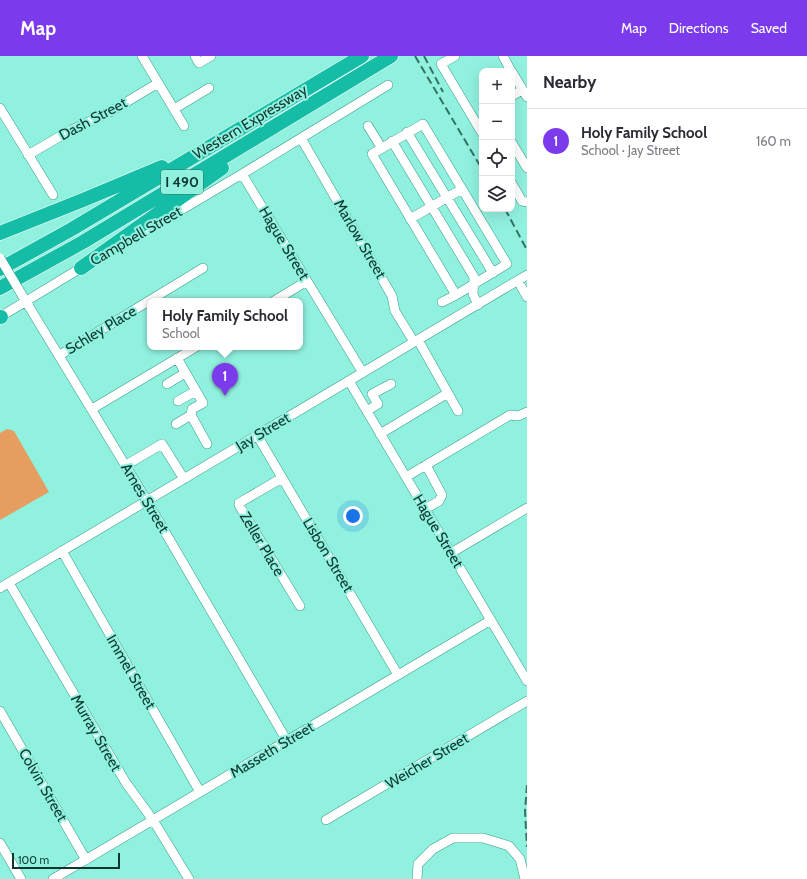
<!DOCTYPE html>
<meta charset="utf-8">
<style>
body{margin:0;font-family:Cabin,sans-serif;background:#f2f2f3;color:#2b2b33}
.controls{position:absolute;right:12px;top:12px;display:grid;overflow:hidden;border-radius:8px;box-shadow:0 4px 16px #0002}
.controls button{width:36px;height:36px;display:grid;place-items:center;padding:0;border:0;border-bottom:1px solid #e1e1e2;background:#fff;color:#2b2b33;font:20px sans-serif}
.scale{position:absolute;left:12px;bottom:10px;width:108px;box-sizing:border-box;padding-left:4px;border:2px solid #0d3831;border-top:0;font-size:11px;line-height:14px;white-space:nowrap;color:#0d3831;-webkit-text-stroke:3px #91f1df;paint-order:stroke}
.you{position:absolute;left:353px;top:460px;width:14px;height:14px;margin:-10px;border:3px solid #fff;border-radius:50%;background:#1a73e8;box-shadow:0 0 0 6px #1a73e833}
.badge{display:grid;place-items:center;width:26px;height:26px;border-radius:50%;background:#7c3aed;color:#fff;font-size:13px;font-weight:700}
.pin{position:absolute;translate:-50% -33px;filter:drop-shadow(0 1px 2px #0008)}
.pin::after{content:'';position:absolute;top:21px;width:14px;height:12px;background:inherit;clip-path:polygon(0 0,100% 0,50% 100%)}
.popup{position:absolute;left:147px;top:242px;width:156px;height:52px;box-sizing:border-box;display:grid;place-content:center;border-radius:8px;background:#fff;filter:drop-shadow(0 1px 3px #0005);font-size:13px;white-space:nowrap;color:#7c7c81}
.popup b{font-size:15px;color:#2b2b33}
.popup::after{content:'';position:absolute;left:50%;top:100%;margin-left:-8px;border:8px solid transparent;border-top-color:#fff}
.list{margin:0;padding:0;list-style:none}
h2{display:flex;justify-content:space-between;align-items:center;height:52px;margin:0;padding:0 16px;font-size:17px}
h2 small{font-size:13px;font-weight:400;color:#7c7c81}
.list li{display:grid;grid-template-columns:26px 1fr auto;gap:12px;align-items:center;box-sizing:border-box;height:64px;padding:0 16px;border-top:1px solid #e1e1e2}
.list b{display:block;font-size:15px;white-space:nowrap}
.list p{margin:0;font-size:13px;white-space:nowrap;color:#7c7c81}
.list em{font-size:13px;font-style:normal;color:#7c7c81}
.icon{flex:none;width:22px;height:22px;fill:none;stroke:currentColor;stroke-width:2;stroke-linecap:round;stroke-linejoin:round}
.map{position:relative;flex:none;width:527px;height:823px;overflow:hidden}
header{display:flex;align-items:center;gap:24px;box-sizing:border-box;height:56px;padding:0 20px;background:#7c3aed;color:#fff}
header strong{font-size:19px}
nav{display:flex;gap:22px;margin-inline-start:auto;font-size:14px}
main{display:flex}
aside{flex:1;background:#fff}
.map>svg:first-child{display:block}
.green{fill:#e59d60}
.lines{fill:none;stroke-linecap:round;stroke-linejoin:round}
.minor-casing{stroke:#359a8a;stroke-width:10}
.highway-casing{stroke:#fff;stroke-width:15}
.minor{stroke:#fff;stroke-width:9}
.highway{stroke:#15bda7;stroke-width:14}
.rail{stroke:#357166;stroke-width:2;stroke-dasharray:8 4;stroke-linecap:butt}
.minor-bridge-casing{stroke:#359a8a;stroke-width:10;stroke-linecap:butt}
.minor-bridge{stroke:#fff;stroke-width:9}
.labels{text-anchor:middle;dominant-baseline:central;stroke-width:4;stroke-linejoin:round;paint-order:stroke}
.shield{fill:#91f1df;stroke:#357065;stroke-width:1}
.shield-label{font-size:14px;font-weight:bold;fill:#0d3831}
.street-label{font-size:15px;fill:#0d3831;stroke:#91f1df}
</style>
<header>
<strong>Map</strong>
<nav><a>Map</a><a>Directions</a><a>Saved</a></nav>
</header>
<main>
<div class="map">
<svg width="527" height="823" viewBox="0 0 527 823">
<rect width="100%" height="100%" fill="#91f1df"/>
<path class="green" d="M7,373L14,375L49,436L0,464V377Z"/>
<g class="lines">
<g class="minor-casing">
<path id="minor" d="M142,0L184,70
M195,0L199,7L211,0
M455,0L441,8L482,77
M503,0L511,15
M512,16L527,41
M512,40L522,34
M0,52L53,139
M174,53L209,32
M423,68L507,208L456,239L372,98Z
M368,70L381,91
M407,76L493,217
M301,82L392,240L395,255L414,286
M392,85L474,221L473,238L478,249
M512,87L527,112
M28,99L71,74L110,56L158,27
M242,118L363,317
M512,128L522,145L527,146
M410,163L462,133
M139,179L242,118L388,29
M518,225L527,241
M22,239L147,445L287,685
M274,245L307,225
M442,246L456,239
M0,261L84,210
M418,284L458,355
M60,299L203,212
M177,302L203,347L192,353L191,359L207,388
M349,325L527,625
M167,328L185,317
M178,345L196,335
M92,353L196,291
M367,355L378,348L372,338L391,328
M176,368L191,359
M380,378L448,337
M257,379L398,619
M126,409L162,388L184,423
M406,421L510,359L518,360L527,356
M282,422L239,447V449L300,550
M425,453L439,445L442,439L426,409
M62,495L200,736
M451,497L527,452
M9,527L126,727L153,764L189,823
M0,532L527,219
M0,655L86,804
M326,764L527,645
M0,787L21,823
M53,823L491,564
M417,823L418,808L433,793L453,782H483L509,790L520,803L525,823"/>
</g>
<g class="highway-casing">
<path id="highway" d="M0,177L83,144L162,111
M81,212L222,112
M0,213L72,173L362,0
M0,232L83,186L391,0
M0,261H1"/>
</g>
<use href="#minor" class="minor"/>
<use href="#highway" class="highway"/>
<path class="rail" d="M415,0L482,113
M424,0L443,36
M505,153L527,194
M527,729L525,755L527,791"/>
<g class="minor-bridge-casing">
<path id="minor-bridge" d="M0,202L22,239"/>
</g>
<use href="#minor-bridge" class="minor-bridge"/>
</g>
<g class="labels">
<rect class="shield" x="161" y="114" width="42" height="24" rx="3"/>
<g class="shield-label">
<text x="182" y="126">I 490</text>
</g>
<g class="street-label">
<text transform="translate(93 63) rotate(-28)">Dash Street</text>
<text transform="translate(250 66) rotate(-31)">Western Expressway</text>
<text transform="translate(136 180) rotate(-30)">Campbell Street</text>
<text transform="translate(360 183) rotate(60)">Marlow Street</text>
<text transform="translate(284 187) rotate(59)">Hague Street</text>
<text transform="translate(101 274) rotate(-31)">Schley Place</text>
<text transform="translate(263 376) rotate(-31)">Jay Street</text>
<text transform="translate(145 442) rotate(59)">Ames Street</text>
<text transform="translate(438 475) rotate(59)">Hague Street</text>
<text transform="translate(262 488) rotate(59)">Zeller Place</text>
<text transform="translate(328 499) rotate(59)">Lisbon Street</text>
<text transform="translate(131 616) rotate(60)">Immel Street</text>
<text transform="translate(96 677) rotate(60)">Murray Street</text>
<text transform="translate(272 694) rotate(-31)">Masseth Street</text>
<text transform="translate(427 705) rotate(-31)">Weicher Street</text>
<text transform="translate(43 729) rotate(60)">Colvin Street</text>
</g>
</g>
</svg>
<div class="controls">
<button>+</button>
<button>−</button>
<button><svg class="icon" aria-label="locate" viewBox="0 0 24 24"><circle cx="12" cy="12" r="6"/><path d="M12 2v4M12 18v4M2 12h4M18 12h4"/></svg></button>
<button><svg class="icon" aria-label="layers" viewBox="0 0 24 24"><path d="M12 4l9 5-9 5-9-5zM3 14l9 5 9-5"/></svg></button>
</div>
<div class="scale">100 m</div>
<div class="you"></div>
<div class="pin badge" style="left:225px;top:340px">1</div>
<div class="popup"><b>Holy Family School</b>School</div>
</div>
<aside>
<h2>Nearby<small></small></h2>
<ul class="list">
<li><span class="badge">1</span><div><b>Holy Family School</b><p>School · Jay Street</p></div><em>160 m</em></li>
</ul>
</aside>
</main>
